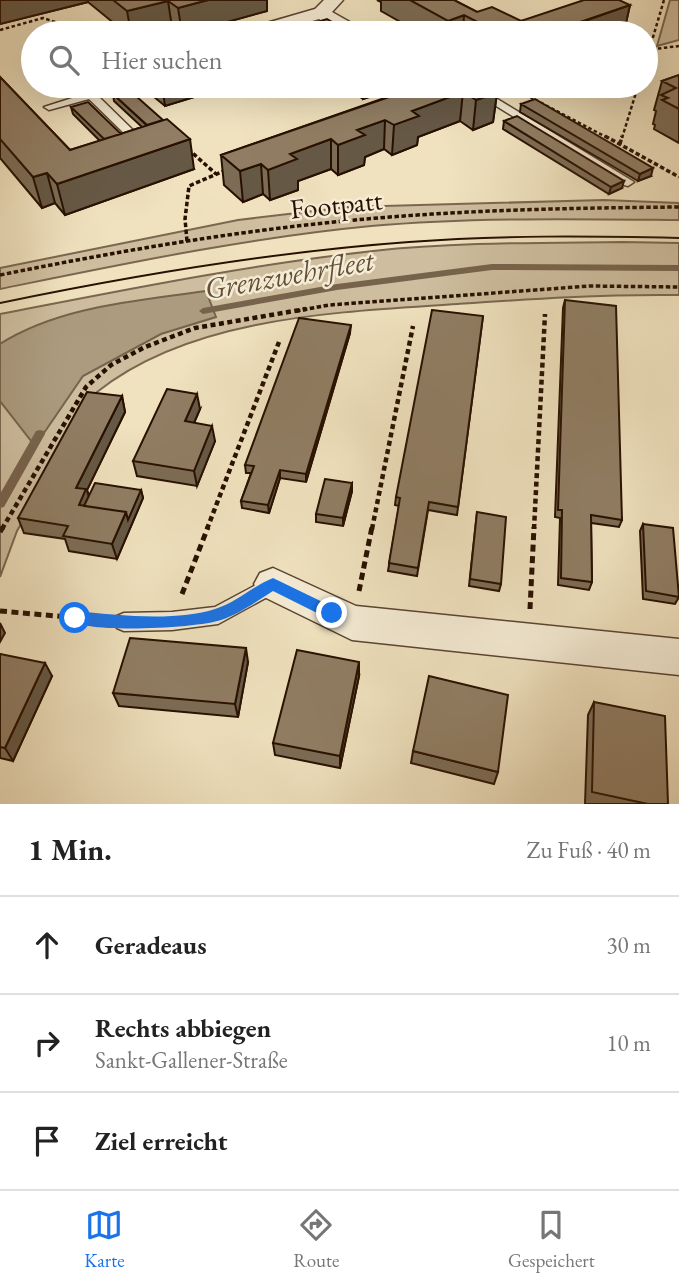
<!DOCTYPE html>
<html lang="de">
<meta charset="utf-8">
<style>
body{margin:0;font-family:"EB Garamond",serif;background:#f2f2f2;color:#222}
.stop{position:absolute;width:21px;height:21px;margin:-16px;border:5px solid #1a73e8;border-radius:50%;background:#fff}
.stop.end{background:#1a73e8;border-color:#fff;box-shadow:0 2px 7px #0008}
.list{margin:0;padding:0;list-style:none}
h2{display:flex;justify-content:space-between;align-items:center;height:91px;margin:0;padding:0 28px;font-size:30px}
h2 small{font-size:23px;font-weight:400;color:#767676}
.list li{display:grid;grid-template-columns:46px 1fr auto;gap:21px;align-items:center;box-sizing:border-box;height:98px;padding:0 28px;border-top:2px solid #e0e0e0}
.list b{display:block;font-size:26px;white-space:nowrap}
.list p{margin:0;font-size:23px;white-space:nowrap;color:#767676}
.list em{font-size:23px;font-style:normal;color:#767676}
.icon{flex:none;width:38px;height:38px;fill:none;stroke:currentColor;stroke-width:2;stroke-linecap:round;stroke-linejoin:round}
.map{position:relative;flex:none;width:679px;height:804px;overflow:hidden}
.search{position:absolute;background:#fff;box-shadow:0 7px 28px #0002;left:21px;right:21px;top:21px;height:77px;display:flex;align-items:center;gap:18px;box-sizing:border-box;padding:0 24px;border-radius:38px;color:#767676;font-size:26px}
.sheet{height:385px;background:#fff}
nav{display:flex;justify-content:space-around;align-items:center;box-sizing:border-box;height:98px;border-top:2px solid #e0e0e0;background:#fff;font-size:19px;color:#767676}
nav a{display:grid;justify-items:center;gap:4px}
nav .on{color:#1a73e8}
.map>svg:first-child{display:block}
.green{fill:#cebe9f;stroke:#7b6750;stroke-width:2}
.water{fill:#ac9b7e;stroke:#77634c;stroke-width:2}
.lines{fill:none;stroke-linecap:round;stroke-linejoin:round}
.stream{fill:#77634c;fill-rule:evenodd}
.lane-casing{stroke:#5a4430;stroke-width:3}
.street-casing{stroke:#5a4430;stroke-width:3}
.path-far3{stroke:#281000;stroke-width:2.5;stroke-dasharray:3.5 2.5;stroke-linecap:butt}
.path-far2{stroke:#281000;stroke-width:3.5;stroke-dasharray:4.5 2.5;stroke-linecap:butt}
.path-far1{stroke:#281000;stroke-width:4.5;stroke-dasharray:5 3.5;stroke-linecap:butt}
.path{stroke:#281000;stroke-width:5;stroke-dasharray:7 4.5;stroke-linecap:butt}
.lane{fill:#f5ecd5;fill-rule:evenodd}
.street{fill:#f5ecd5;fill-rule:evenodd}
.tram{stroke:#281000;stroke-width:2}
.wall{fill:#7c6c55;stroke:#281000;stroke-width:2}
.shaded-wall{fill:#655845;stroke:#281000;stroke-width:2}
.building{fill:#907d63;stroke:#281000;stroke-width:2}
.route{fill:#1a73e8}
.labels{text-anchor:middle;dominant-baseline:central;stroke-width:5;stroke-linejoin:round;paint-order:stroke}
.street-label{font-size:28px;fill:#281000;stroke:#f5ecd5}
.water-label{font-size:30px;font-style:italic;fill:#634f39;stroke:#f5ecd5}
</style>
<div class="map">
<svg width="679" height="804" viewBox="0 0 679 804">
<rect width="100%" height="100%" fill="#f0e2bf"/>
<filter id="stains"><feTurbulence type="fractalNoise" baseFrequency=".00286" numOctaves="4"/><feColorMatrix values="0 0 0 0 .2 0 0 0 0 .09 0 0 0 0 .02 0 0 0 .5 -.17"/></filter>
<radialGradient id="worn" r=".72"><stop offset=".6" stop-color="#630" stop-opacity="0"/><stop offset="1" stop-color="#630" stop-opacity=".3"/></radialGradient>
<path class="green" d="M670,0H679V40L657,46Z
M604,200L679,203V220C577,219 473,217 371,226C246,238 123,264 0,289V268L238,220L348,207Z
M623,242L679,243V295C604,294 531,299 457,304C340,312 192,316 97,392L17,531L0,577V314C124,290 247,265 373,251C456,242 540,243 623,242Z"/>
<path class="water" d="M206,291L216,317L161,334L83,376L35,446L0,401V344C60,306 138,301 206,291Z"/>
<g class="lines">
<path class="stream" d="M492,264L679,265V271L492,270L337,290L203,314L199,311L203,308L337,284Z
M40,430L44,431L45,434L4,507L0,508V494L36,431Z"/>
<g class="lane-casing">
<path id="lane" d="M110,86H125L98,96L139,136V140H131L89,99L49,110L44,107Z
M464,86H476L634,182L628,186L624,185Z
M273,576L280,578L282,584L280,590L218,624L172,630L124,631L117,628L114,622L117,616L124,613L172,612L215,607Z"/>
</g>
<g class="street-casing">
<path id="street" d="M324,0H343L332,12L362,29L364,33H342L319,19L272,33H244L246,29L315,9Z
M273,568L356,606L679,639V675L352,640L260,595L254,584L260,573Z"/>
</g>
<path class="path-far3" d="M0,30L43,18L89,33
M646,50L679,46
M646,61L664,0
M530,97L608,138
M622,138L638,86"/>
<path class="path-far2" d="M605,136L679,177
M620,144L622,136
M188,149L216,174
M187,241L185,219L189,186L226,170
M0,275C114,252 229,232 345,221C456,210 568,208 679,207
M296,311L329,305L590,286L679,287"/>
<path class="path-far1" d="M2,529L86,387L111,365L145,347L195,328L306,309
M207,529L279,342
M372,529L413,326
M534,529L545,314"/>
<path class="path" d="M0,532L3,527
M359,591L372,527
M182,594L208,527
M530,609L534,527
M0,611L102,620"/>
<use href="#lane" class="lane"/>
<use href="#street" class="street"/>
<path class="tram" d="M0,303C135,275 271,252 409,242C499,235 589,236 679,238"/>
</g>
<path class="wall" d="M0,0H267V11L187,33H180L172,27L150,33H126L88,2L0,24Z
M377,0H454L477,12L521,21L630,5L624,32L620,33H420L381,11V2Z
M679,75V143L654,129L655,125L653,124L656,111L654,110L662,81Z
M0,77L70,150L100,141L73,114L71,107L121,134L142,127L114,101L113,94L194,169L65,215L55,203L42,208L0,158Z
M147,86H230L165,106L148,92Z
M344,86H394V89L363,99Z
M416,86H486L497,93L493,122L473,130L460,121L418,137L417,145L392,155L384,149L365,157L364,165L338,175L331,169L298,181V190L270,200L263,194L243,202L224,185L221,155L416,87Z
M521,104L651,176L638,181L520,112Z
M504,121L622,188L609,194L503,129Z
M565,300L622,520L619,527L591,523L592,582L589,590L558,585L560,518L555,517L563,308Z
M483,316L457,515L428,510L417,576L388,571L399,506L395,505L396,497Z
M350,333L306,482L280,478L269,513L242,508L241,501L251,473H246L245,465Z
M122,396L125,412L87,490L89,496L141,490L143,498L117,559L69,551L65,539L24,533L18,518Z
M200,409L194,423L215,441L197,486L137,476L133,461Z
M352,483V491L343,526L316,522V514Z
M477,512L501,584L499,591L469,586Z
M643,524L679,597L675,604L643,599L640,531Z
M0,654L52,676L13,761L0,758Z
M248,662L238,717L119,706L113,693Z
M359,676L340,768L275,755L273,743Z
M594,702L668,804H585L588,715Z
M413,751L498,772L494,784L411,763Z"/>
<path class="shaded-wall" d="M0,0H87L88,2L0,24Z
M208,0H267V11L187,33H182L178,8Z
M168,1L172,27L150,33H131L127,11Z
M630,5L624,32L620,33H551Z
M464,15L463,33H446L448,21Z
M536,25L534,33H511Z
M162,86H230L165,106Z
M364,86H394V89L363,99Z
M463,92L460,121L418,137L417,145L392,155L394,125L412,111Z
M497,93L493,122L473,130L476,100Z
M385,120L384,149L365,157L364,165L338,175V145L357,130Z
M190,139L194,169L65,215L57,184Z
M331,139V169L298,181V190L270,200L268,170L290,154Z
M261,164L263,194L243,202L240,171Z
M653,168L651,176L638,181L640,174Z
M47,173L55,203L42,208L33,177Z
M624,181L622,188L609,194L611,187Z
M351,325L350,333L306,482V474Z
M197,394L200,409L188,437L185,421Z
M122,396L125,412L87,490L91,504L81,512L76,488Z
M212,426L215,441L197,486L194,471Z
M280,470V478L269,513L268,505Z
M352,483V491L343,526V518Z
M141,490L143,498L117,559L112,544L126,512Z
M0,623L5,633L0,642Z
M246,648L248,662L238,717L235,704Z
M359,662V676L340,768V756Z
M45,663L52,676L13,761L5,748Z"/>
<path class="building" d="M113,0H208L178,8L168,1L127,11Z
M410,0H454L477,12L492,7L521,21L584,0H619L630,5L551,32L536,25L511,33H499L464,15L448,21Z
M327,19L351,33H248L285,23L294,29Z
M679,75V109L662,100L668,98L661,95L676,88L662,81Z
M0,77L70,150L167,119L190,139L57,184L47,173L33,177L0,139Z
M421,86H486L497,93L476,100L463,92L412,111L419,116L394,125L385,120L357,130L365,135L338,145L331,139L290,154L297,159L268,170L261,164L240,171L221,155Z
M128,89L163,120L147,125L113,94Z
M535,99L653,168L640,174L521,104Z
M88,102L121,134L104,139L71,107Z
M517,116L624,181L611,187L504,121Z
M565,300L616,306L622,520L591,515L592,582L561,578L562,510H558Z
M432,310L483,316L458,507L429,502L418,568L389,563L400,498L396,497Z
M299,318L351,325L306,474L280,470L268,505L241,501L254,466L245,465Z
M167,389L197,394L185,421L212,426L194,471L133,461Z
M87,392L122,396L76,488L86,489L79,505L126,512L112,544L63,536L68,526L18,518Z
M325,479L352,483L343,518L316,514Z
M95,483L141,490L128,520L126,512L84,506Z
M477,512L506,517L501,584L470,579Z
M643,524L673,528L679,597L646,591Z
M130,638L246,648L235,704L113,693Z
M297,650L359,662L340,756L273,743Z
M0,654L45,663L5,748L0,747Z
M429,676L508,695L498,772L413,751Z
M594,702L665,716L668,804H648L592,792Z"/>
<path class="route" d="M273,578L337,609V618H327L273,591C257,601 239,614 221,620C200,628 77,635 68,618L75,611C115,615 176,622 215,609C236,603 253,586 273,578Z"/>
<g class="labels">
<g class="street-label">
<text transform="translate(336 204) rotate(-6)">Footpatt</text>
</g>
<g class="water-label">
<text transform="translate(289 274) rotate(-10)">Grenzwehrfleet</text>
</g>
</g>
<rect width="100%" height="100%" filter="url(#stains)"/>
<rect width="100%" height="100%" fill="url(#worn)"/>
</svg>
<div class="stop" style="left:75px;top:618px"></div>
<div class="stop end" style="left:332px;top:613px"></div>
<div class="search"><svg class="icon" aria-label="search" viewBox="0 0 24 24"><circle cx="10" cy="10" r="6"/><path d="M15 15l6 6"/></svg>Hier suchen</div>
</div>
<section class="sheet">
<h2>1 Min.<small>Zu Fuß · 40 m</small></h2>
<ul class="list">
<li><svg class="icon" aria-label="ahead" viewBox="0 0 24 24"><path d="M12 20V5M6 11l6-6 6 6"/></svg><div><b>Geradeaus</b></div><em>30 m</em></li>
<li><svg class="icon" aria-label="right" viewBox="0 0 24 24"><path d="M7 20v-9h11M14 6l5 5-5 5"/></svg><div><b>Rechts abbiegen</b><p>Sankt-Gallener-Straße</p></div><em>10 m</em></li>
<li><svg class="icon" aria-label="arrive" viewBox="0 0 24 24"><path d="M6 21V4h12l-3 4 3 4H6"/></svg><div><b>Ziel erreicht</b></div></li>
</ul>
</section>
<nav>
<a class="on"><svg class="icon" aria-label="map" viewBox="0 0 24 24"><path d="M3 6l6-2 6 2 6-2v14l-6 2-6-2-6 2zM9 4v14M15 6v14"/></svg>Karte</a>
<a><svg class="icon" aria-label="directions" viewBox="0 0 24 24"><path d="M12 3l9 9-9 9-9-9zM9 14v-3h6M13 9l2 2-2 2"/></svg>Route</a>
<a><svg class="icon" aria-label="saved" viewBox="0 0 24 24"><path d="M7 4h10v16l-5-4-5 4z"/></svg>Gespeichert</a>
</nav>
